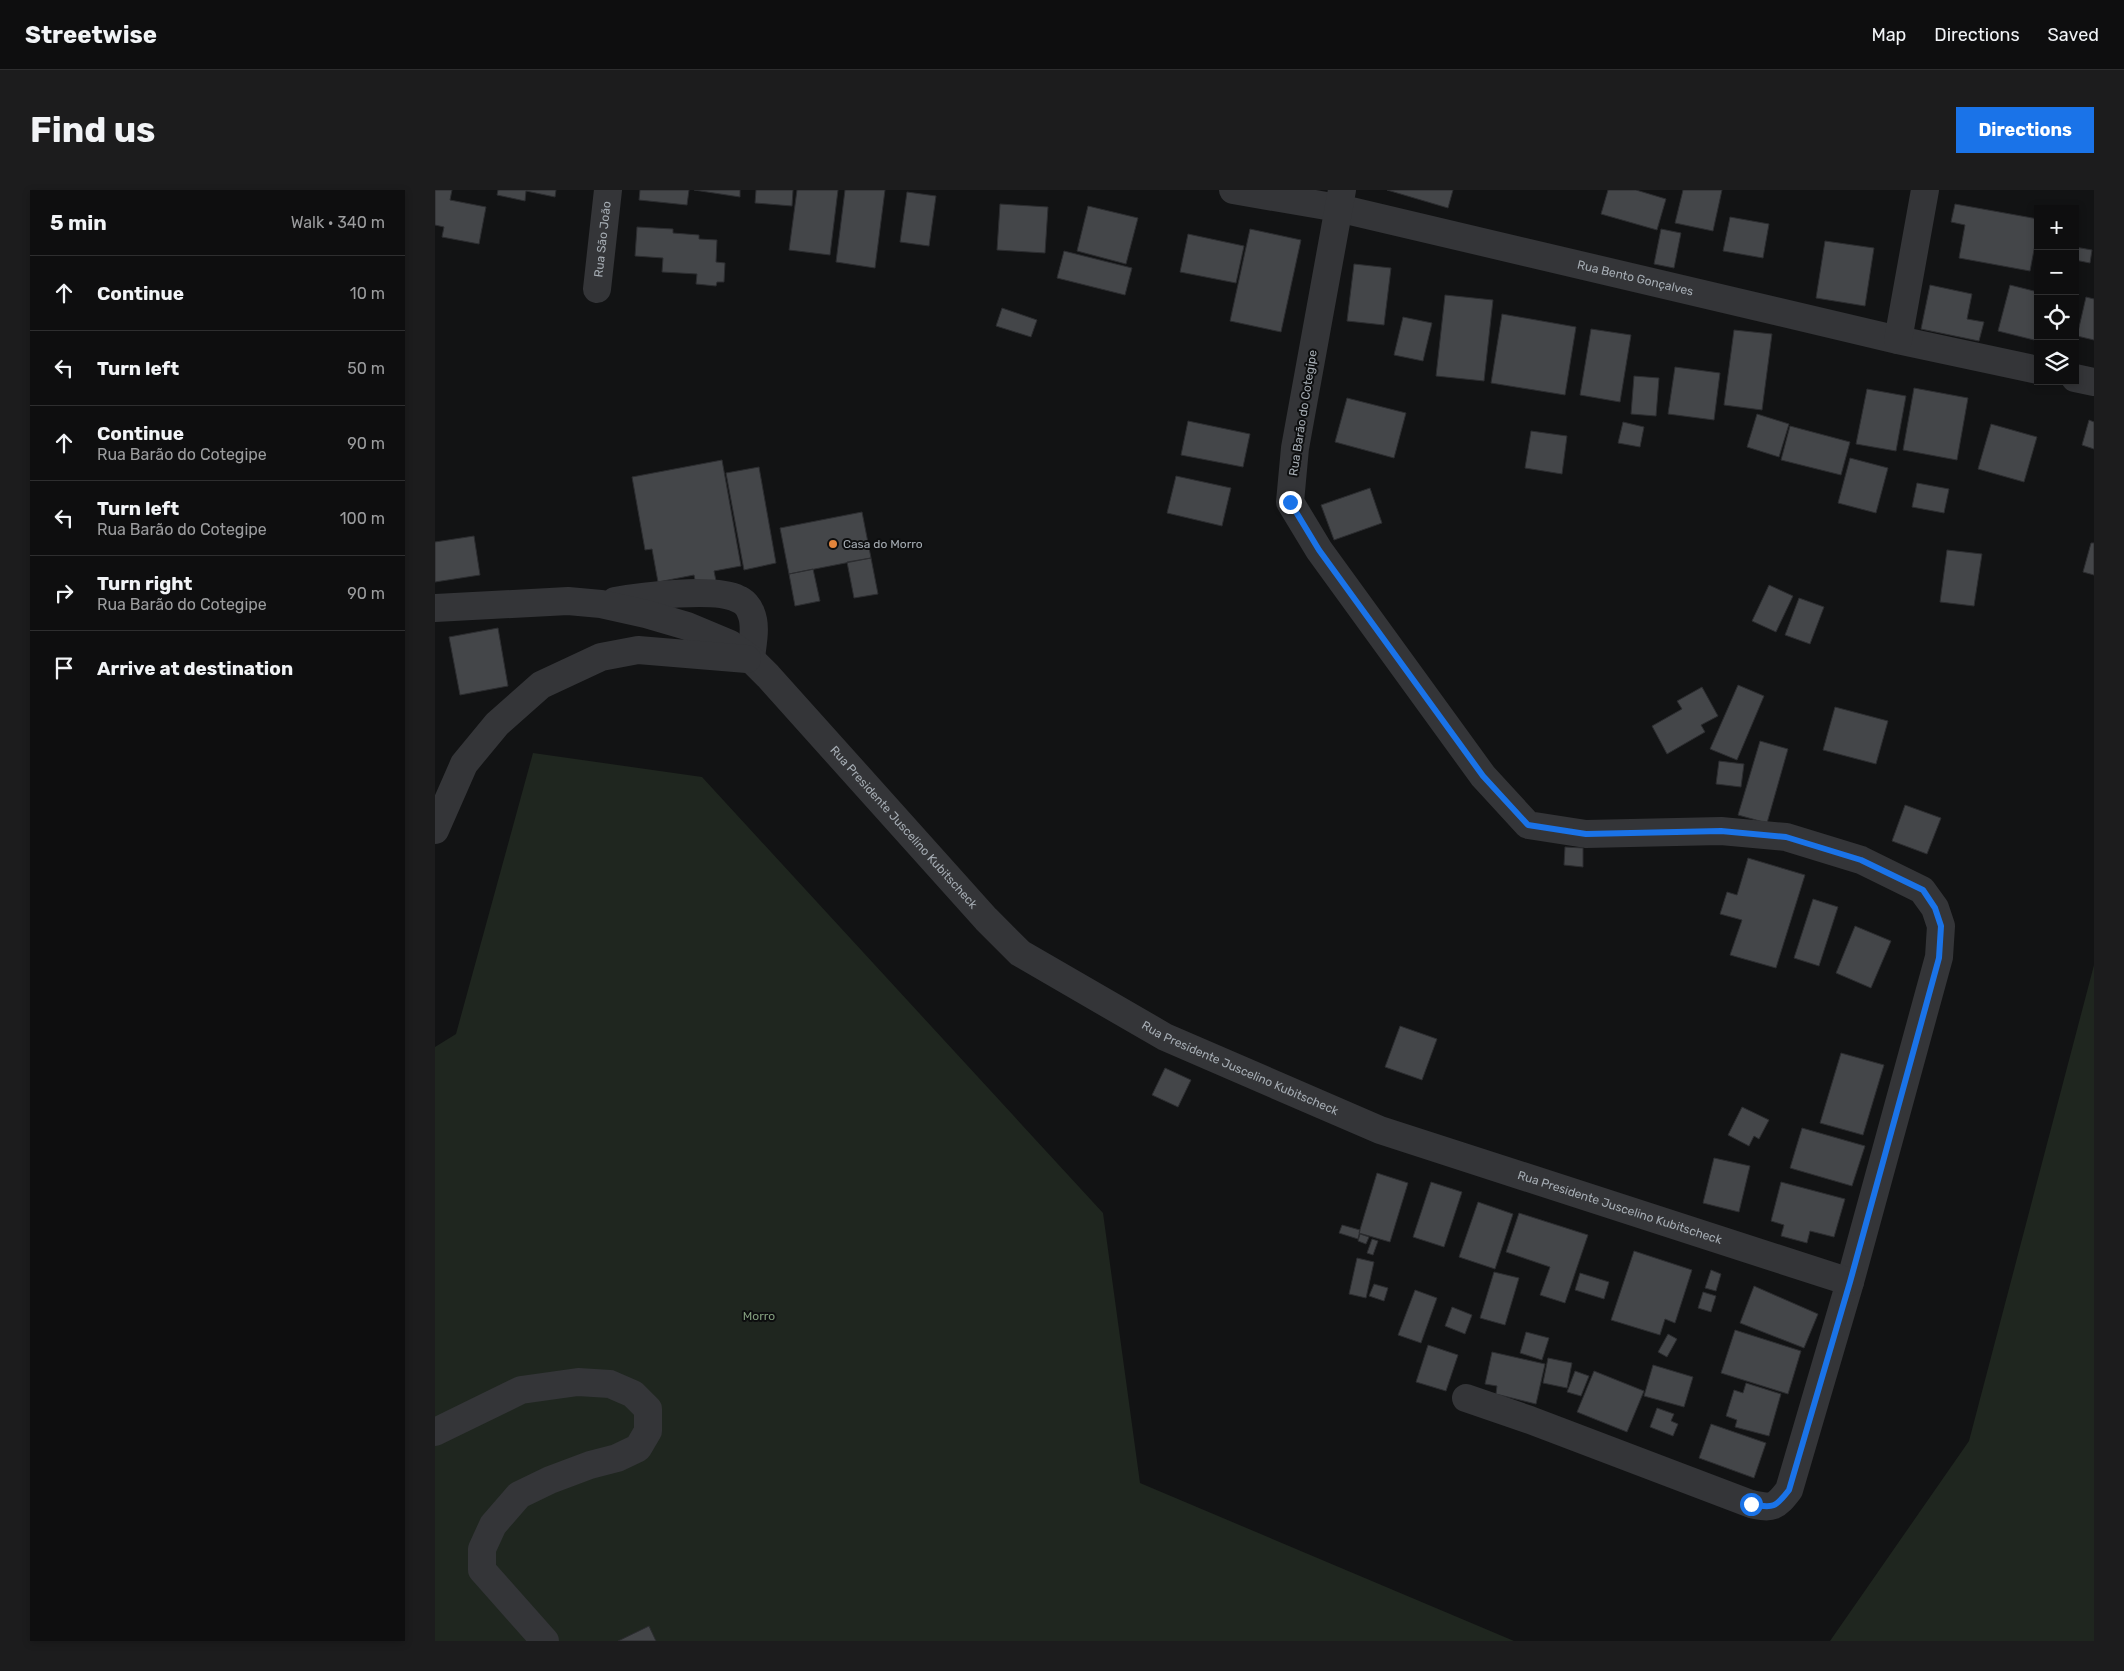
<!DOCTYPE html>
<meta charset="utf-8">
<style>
body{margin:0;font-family:Rubik,sans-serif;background:#1c1c1d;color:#f1f3f6}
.controls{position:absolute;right:15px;top:15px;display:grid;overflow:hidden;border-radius:0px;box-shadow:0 2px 8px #0003}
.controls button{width:45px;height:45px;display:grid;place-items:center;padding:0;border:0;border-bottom:1px solid #2e2e2f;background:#0e0e0f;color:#f1f3f6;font:25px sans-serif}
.stop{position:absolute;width:15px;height:15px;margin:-11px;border:4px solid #1a73e8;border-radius:50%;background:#fff}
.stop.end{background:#1a73e8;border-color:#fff;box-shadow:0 1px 5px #0008}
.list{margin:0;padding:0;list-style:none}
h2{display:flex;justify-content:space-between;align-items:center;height:65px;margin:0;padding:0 20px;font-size:21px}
h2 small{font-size:16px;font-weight:400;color:#9b9c9e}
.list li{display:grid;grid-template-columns:32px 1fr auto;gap:15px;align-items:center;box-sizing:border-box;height:75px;padding:0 20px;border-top:1px solid #2e2e2f}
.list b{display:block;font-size:19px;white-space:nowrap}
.list p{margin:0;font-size:16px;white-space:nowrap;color:#9b9c9e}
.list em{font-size:16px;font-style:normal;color:#9b9c9e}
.icon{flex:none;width:28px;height:28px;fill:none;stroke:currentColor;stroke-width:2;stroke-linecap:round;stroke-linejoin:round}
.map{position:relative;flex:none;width:1659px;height:1451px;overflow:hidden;border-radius:0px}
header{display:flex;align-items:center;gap:30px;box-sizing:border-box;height:70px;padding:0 25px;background:#0e0e0f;border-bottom:1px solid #2e2e2f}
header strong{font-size:24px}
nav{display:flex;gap:28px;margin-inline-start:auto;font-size:18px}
.intro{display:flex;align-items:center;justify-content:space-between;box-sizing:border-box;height:120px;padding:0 30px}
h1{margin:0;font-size:35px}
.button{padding:12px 22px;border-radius:0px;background:#1a73e8;color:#fff;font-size:18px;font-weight:700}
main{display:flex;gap:30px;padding:0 30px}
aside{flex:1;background:#0e0e0f;border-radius:0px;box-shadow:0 2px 8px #0003}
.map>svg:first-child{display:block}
.green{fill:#1f261f}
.building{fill:#444649;stroke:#2c2d30}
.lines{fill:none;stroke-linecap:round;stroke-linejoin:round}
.minor{stroke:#343538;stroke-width:28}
.route{stroke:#1a73e8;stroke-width:6}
.poi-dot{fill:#e2853c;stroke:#0d0e0f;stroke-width:2}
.labels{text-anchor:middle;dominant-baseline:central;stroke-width:4;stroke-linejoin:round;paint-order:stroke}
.street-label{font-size:12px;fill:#a5acb3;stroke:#0d0e0f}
.poi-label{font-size:12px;fill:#a5acb3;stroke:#0d0e0f;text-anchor:start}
.park-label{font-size:12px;fill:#829d7d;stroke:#0d0e0f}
</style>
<header>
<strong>Streetwise</strong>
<nav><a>Map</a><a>Directions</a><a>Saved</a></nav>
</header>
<div class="intro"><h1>Find us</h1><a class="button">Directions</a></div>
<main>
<aside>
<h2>5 min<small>Walk · 340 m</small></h2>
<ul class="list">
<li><svg class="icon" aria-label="ahead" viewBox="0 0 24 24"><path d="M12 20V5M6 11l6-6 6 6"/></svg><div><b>Continue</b></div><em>10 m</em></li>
<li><svg class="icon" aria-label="left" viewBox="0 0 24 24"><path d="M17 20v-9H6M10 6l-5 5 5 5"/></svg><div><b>Turn left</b></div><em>50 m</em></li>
<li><svg class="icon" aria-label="ahead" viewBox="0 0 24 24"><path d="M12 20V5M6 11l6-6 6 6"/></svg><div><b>Continue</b><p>Rua Barão do Cotegipe</p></div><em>90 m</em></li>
<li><svg class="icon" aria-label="left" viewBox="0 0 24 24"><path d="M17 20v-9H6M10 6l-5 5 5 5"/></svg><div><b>Turn left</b><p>Rua Barão do Cotegipe</p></div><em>100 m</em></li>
<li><svg class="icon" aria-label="right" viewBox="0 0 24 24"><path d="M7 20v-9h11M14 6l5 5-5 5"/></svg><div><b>Turn right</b><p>Rua Barão do Cotegipe</p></div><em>90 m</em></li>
<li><svg class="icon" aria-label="arrive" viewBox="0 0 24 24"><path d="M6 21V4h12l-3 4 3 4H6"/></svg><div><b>Arrive at destination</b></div></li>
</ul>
</aside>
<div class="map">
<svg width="1659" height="1451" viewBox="0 0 1659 1451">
<rect width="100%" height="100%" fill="#121314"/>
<path class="green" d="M98,563L267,587L668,1023L705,1293L1079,1451H0V857L21,844Z
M1659,775V1451H1395L1534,1251Z"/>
<path class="building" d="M0,0H17L15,10L51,17L44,54L7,47L9,37L0,35Z
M63,0H121L120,7L91,1L90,11L62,5Z
M205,0H254L252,15L204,10Z
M259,0H305V7Z
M321,0H358L357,16L320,13Z
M362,0H403L395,65L354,60Z
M410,0H450L440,78L401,72Z
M952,0H1018L1013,18Z
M1173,0H1201L1231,9L1222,40L1166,24Z
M1248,0H1287L1278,41L1240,33Z
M472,2L501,6L494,56L465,52Z
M565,14L613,17L610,63L562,60Z
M1520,14L1603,29V39L1595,81L1524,68L1530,35L1516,32Z
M653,16L703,28L691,74L642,61Z
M1295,27L1334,34L1328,68L1288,61Z
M202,37L238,39V43L264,45V49L282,50L281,72L290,73L289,92H282L281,96L261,94L262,84L227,82L228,68L200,66Z
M815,39L866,50L846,142L795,131Z
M1226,39L1246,43L1239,78L1219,74Z
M753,44L809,56L801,93L745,82Z
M1390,51L1439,58L1430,116L1381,108Z
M1640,57L1657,60L1655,73L1640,70Z
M629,61L697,78L690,105L622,88Z
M919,74L956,78L949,135L912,131Z
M1495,95L1537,104L1532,129L1549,132L1544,151L1486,139Z
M1575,95L1603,102V151L1563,141Z
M1010,105L1058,110L1049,191L1001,186Z
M1651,107L1659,109V150L1642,146Z
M567,118L602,130L596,147L561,136Z
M1067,124L1141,137L1130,205L1056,193Z
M968,127L997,133L988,171L959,165Z
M1156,139L1196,145L1185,212L1145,205Z
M1299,140L1337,144L1327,220L1289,215Z
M1240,177L1285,183L1279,230L1233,224Z
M1199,186L1224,188L1221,226L1196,224Z
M1479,198L1533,208L1522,270L1468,260Z
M1432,199L1471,206L1461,261L1421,254Z
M912,208L971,223L959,268L900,252Z
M1322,224L1354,234L1344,267L1312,257Z
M1654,230L1659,232V259L1647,255Z
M753,231L815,244L808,277L746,265Z
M1188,232L1209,237L1205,257L1183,253Z
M1556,234L1602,247L1589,292L1543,279Z
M1355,236L1415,252L1406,285L1346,270Z
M1096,241L1132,246L1127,284L1090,278Z
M1415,268L1453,278L1441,323L1403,313Z
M287,270L306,376L279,381L281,391L261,395L259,385L223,392L217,359L210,360L197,287Z
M324,277L341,373L309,380L291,283Z
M741,286L796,298L787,336L732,323Z
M1482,293L1514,299L1509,323L1477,317Z
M935,298L947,333L899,350L886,315Z
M427,322L436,368L354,384L345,338Z
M39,346L45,385L0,392V352Z
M1656,353H1659V385L1648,382Z
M1512,360L1547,364L1539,416L1505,412Z
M436,368L443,404L419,408L412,372Z
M378,379L385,411L360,416L354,384Z
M1334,395L1358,406L1341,442L1317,431Z
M1364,408L1389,417L1375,454L1350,445Z
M63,438L73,496L25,505L14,447Z
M1303,495L1329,506L1302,570L1275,559Z
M1267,497L1283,526L1266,535L1270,542L1232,564L1217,536L1247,519L1242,511Z
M1400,517L1453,531L1441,574L1388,560Z
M1325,551L1353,559L1332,633L1303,625Z
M1284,571L1309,574L1306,597L1281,594Z
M1470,615L1506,628L1492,664L1457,651Z
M1130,657L1148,658V677L1129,675Z
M1313,668L1370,685L1341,778L1295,765L1307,730L1285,724L1292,702L1302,705Z
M1378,709L1403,717L1384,776L1359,768Z
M1420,736L1456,751L1436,798L1401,783Z
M965,836L1002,849L987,890L950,877Z
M1406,863L1449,875L1428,945L1385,933Z
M730,878L756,890L743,917L717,905Z
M1307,917L1334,930L1324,949L1319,946L1314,956L1293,945Z
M1367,938L1430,956L1417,996L1355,978Z
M1279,968L1315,976L1304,1022L1268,1013Z
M942,983L973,993L955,1052L924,1043Z
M996,992L1027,1002L1009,1057L978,1047Z
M1346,992L1410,1009L1399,1047L1375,1041L1372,1053L1346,1046L1349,1035L1336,1031Z
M1043,1012L1078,1024L1060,1079L1024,1067Z
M1084,1023L1153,1045L1130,1113L1105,1105L1115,1077L1071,1062Z
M907,1035L925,1040L923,1049L904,1043Z
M925,1044L934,1047L931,1054L923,1051Z
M937,1049L943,1051L938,1065L932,1063Z
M1199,1061L1257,1080L1240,1133L1230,1129L1225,1145L1176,1130Z
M922,1068L939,1072L931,1108L914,1104Z
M1276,1080L1286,1084L1281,1101L1270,1098Z
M1059,1082L1084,1088L1070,1135L1045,1128Z
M1145,1083L1174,1092L1169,1109L1140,1100Z
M939,1094L953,1098L949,1111L934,1106Z
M1319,1096L1383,1124L1369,1158L1305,1133Z
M980,1100L1002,1108L986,1153L963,1145Z
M1268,1102L1281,1106L1276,1122L1263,1118Z
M1017,1117L1037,1125L1030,1144L1010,1136Z
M1300,1140L1366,1161L1353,1204L1286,1183Z
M1091,1142L1114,1148L1107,1170L1085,1163Z
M1233,1144L1242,1149L1232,1167L1223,1162Z
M993,1155L1023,1165L1011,1201L981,1192Z
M1057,1162L1110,1174L1101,1214L1061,1204L1062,1196L1050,1194Z
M1113,1168L1137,1173L1132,1198L1108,1193Z
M1218,1175L1258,1187L1249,1217L1209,1206Z
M1140,1181L1154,1186L1146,1206L1132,1202Z
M1159,1181L1209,1201L1192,1242L1142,1222Z
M1311,1193L1346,1204L1334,1246L1300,1237L1302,1230L1291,1226L1299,1200L1308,1203Z
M1222,1218L1239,1224L1236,1231L1243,1234L1238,1246L1215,1237Z
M1276,1234L1331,1253L1319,1288L1264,1268Z
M214,1436L221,1451H183Z"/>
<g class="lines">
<g class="minor">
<path id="s1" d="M798,0L903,18L1463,150L1603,180"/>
<path d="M907,0L860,258L855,312L884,360L1048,586L1093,635L1151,644L1286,641L1351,647L1426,670L1487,700L1500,718L1506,736L1504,767L1415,1092L1354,1300C1341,1317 1338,1319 1316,1314L1095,1230L1031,1208"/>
<path id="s2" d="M162,99L173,0"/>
<path d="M1463,150L1490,0"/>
<path d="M1640,188L1659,192"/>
<path d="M180,411C206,406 281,397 303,409C309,411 314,417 316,423C322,437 317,455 316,469"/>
<path id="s3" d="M0,418L133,411L166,414L211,424L252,436L295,454L316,469L333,486L551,729L585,763L730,847L945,940L1415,1092"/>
<path d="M0,640L29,574L62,534L106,495L166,467L203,460L312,469"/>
<path d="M0,1242L86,1200L143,1192L175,1194L198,1204L213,1219V1241L203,1258L182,1268L155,1275L115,1290L84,1305L58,1335L47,1359V1380L110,1451"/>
</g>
</g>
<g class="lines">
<path class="route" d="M855,312L884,360L1048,586L1093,635L1151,644L1286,641L1351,647L1426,670L1488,700L1500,718L1506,736L1504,768L1415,1092L1354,1300C1341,1317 1338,1319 1316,1314"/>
</g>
<circle class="poi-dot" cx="398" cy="354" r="5"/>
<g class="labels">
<g class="street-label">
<text stroke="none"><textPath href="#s2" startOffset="50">Rua São João</textPath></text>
<text stroke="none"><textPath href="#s1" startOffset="412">Rua Bento Gonçalves</textPath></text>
<text transform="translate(868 223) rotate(-81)">Rua Barão do Cotegipe</text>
<text stroke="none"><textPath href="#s3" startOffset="555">Rua Presidente Juscelino Kubitscheck</textPath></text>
<text stroke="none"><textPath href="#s3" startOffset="975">Rua Presidente Juscelino Kubitscheck</textPath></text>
<text stroke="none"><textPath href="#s3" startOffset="1380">Rua Presidente Juscelino Kubitscheck</textPath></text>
</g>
<g class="poi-label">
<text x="408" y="354">Casa do Morro</text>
</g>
<g class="park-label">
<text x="324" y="1126">Morro</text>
</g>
</g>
</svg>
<div class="controls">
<button>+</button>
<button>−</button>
<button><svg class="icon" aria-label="locate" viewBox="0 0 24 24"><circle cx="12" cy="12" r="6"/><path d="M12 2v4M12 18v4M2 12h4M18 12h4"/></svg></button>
<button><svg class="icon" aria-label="layers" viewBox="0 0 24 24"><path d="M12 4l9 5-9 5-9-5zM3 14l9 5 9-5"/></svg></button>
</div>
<div class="stop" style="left:1316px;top:1314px"></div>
<div class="stop end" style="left:855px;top:312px"></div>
</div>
</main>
